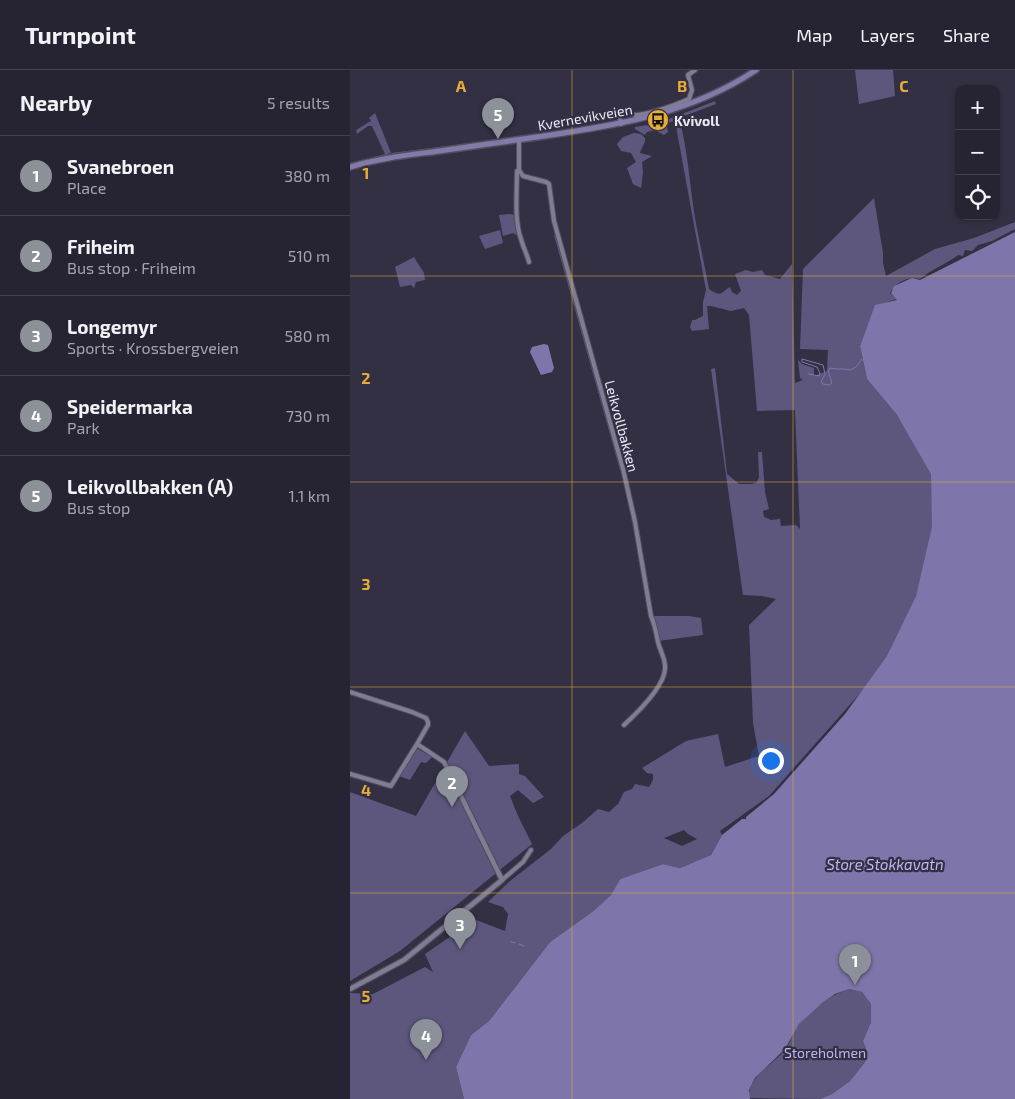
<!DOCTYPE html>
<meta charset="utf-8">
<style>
body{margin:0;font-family:"Exo 2",sans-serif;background:#2e2c3b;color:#f1f3f6}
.controls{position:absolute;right:15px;top:15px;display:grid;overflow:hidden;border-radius:10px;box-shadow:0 1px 4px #0004}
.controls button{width:45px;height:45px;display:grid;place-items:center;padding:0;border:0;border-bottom:1px solid #42414e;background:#262433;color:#f1f3f6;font:25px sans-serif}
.you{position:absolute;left:420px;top:690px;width:18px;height:18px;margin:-12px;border:4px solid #fff;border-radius:50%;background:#1a73e8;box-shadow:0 0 0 8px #1a73e833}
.badge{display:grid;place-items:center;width:32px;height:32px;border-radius:50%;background:#8c9099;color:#fff;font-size:16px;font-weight:700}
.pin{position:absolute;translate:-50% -41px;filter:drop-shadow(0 1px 2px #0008)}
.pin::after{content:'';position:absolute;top:26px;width:18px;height:15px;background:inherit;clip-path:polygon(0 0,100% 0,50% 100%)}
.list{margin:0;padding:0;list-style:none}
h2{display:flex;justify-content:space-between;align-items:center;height:65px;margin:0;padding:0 20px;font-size:21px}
h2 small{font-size:16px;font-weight:400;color:#a4a4ac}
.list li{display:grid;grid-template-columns:32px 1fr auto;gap:15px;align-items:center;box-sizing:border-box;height:80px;padding:0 20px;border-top:1px solid #42414e}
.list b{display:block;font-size:19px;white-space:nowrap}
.list p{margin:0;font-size:16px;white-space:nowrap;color:#a4a4ac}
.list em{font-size:16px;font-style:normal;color:#a4a4ac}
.icon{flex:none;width:28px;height:28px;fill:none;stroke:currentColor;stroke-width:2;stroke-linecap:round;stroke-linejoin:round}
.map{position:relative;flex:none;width:665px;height:1029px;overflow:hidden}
header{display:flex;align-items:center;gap:30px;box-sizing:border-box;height:70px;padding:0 25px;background:#262433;border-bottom:1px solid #42414e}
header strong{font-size:24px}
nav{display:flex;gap:28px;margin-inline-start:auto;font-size:18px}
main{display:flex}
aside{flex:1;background:#262433}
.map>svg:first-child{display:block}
.green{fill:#5d577e;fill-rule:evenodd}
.water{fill:#7e76ab}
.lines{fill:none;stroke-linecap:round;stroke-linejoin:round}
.stream{stroke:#7e76ab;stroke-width:1}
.minor-casing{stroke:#514f5f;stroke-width:6}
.tertiary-casing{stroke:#514f5f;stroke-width:7}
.secondary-casing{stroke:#514f5f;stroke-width:8}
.minor{stroke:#7f7c93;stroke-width:4}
.tertiary{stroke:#7f7c93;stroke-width:4.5}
.secondary{stroke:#827aa9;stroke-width:5}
.grid{fill:none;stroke:#e7ac36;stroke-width:1;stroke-opacity:0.55}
.labels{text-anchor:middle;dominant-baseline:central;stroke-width:4.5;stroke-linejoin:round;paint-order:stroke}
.street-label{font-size:14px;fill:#ebeaf7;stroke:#333044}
.poi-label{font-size:14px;font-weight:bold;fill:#ebeaf7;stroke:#333044;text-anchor:start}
.park-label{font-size:14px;fill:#bdb5f3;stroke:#333044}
.water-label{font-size:15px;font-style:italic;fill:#beb6f5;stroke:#333044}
.grid-label{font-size:16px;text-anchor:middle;font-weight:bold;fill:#e7ac36;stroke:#333044;stroke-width:4.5;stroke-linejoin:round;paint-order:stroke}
</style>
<header>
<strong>Turnpoint</strong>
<nav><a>Map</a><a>Layers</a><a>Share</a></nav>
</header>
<main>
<aside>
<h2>Nearby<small>5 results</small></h2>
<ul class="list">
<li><span class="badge">1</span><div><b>Svanebroen</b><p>Place</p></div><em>380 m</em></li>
<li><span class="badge">2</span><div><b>Friheim</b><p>Bus stop · Friheim</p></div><em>510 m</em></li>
<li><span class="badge">3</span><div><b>Longemyr</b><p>Sports · Krossbergveien</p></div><em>580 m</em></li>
<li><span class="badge">4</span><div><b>Speidermarka</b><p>Park</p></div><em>730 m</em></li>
<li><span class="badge">5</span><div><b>Leikvollbakken (A)</b><p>Bus stop</p></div><em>1.1 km</em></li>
</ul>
</aside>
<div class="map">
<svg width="665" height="1029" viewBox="0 0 665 1029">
<rect width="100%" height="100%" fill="#333044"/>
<path class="green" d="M505,0H543L545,26L509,34Z
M365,31L366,34L329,48C337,77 339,106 343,135C347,163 354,191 359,219C372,228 371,222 380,217L382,222L387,225L391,221L385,204L396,200L403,202L412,200L415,205L430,209L442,194L445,313L453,310L450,308L448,290L452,294L464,298V306L477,301L478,280L450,279L453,199L524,128L533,183V193L536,206L585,179L624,168L665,152V159L642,171L628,175L622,181L615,180L613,186L608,185C596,194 582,199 570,209C558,206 546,212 540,223L547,229L525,236L510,276L517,309L547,345L584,404V458L566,526L537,590L519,613L419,726L370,761L372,765L361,785L330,798L313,794L270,809L261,825L242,842L200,872L139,951L121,965L106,997L114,1029H0V923L23,924L75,897L83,902L75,884L104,864L109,867L124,855L126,850L155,861L158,844L153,837L138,832L160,811L201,779L213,766L232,753L248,739L259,742L268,734L274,722L282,719L285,714L299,717L303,710V704L297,703L292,698L336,671L368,664L375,697L409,686L403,653L399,555L426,529L412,526L393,525L361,299L365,298L377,404L389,414H402L407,412L409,407L408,382H412L415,422L419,439L413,441L414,447L421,450L430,449L431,456L446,455L450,459L445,340L407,341L399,245L394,238L381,241L361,236H357L359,259L342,261L340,257L342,250H345L353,246V232L356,220L325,51L316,53L318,62L314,65L305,60L297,62L295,65L285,59V57L297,55L298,56L299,54L314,51ZM334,760L338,764L347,769L332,776L314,768Z
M25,43L41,83L138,71L151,67L140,72L44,86L41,83L37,84L35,87L0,95L3,93L35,84L22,56H18L7,64L6,60L21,51L19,48Z
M284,63L291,64L295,68C296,73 291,78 290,83L302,86L292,92L293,102L291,118L283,114L277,98L286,92L281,83L271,81L267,74L273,67Z
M160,144L168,146L170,167L163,163L153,166L149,145Z
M150,160L153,173L135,179L129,166Z
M204,165H206L268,379L285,374L276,378L279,390L271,392L272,399L270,400Z
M64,187L74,203L75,210L66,212L64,218L61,215L50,217L45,197Z
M301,546H339L351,548L353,565L308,571Z
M115,661L139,696L169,694V704L175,706L194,727L183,733L168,720L160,726L168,746L182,774L50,881L0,911V722L66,746Z
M68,679L82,687L76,693L71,692L60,710L49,706L65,680Z
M499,919L512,922L521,934V952L513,971L517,982L515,992L500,1011L482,1024L470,1029L399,1028C398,1007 421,996 434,981C441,973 443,962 449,954C462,939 480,925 499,919Z"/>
<path class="water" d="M665,162V1029H470L482,1024L500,1011L515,992L517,982L513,971L521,952V934L512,922L499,919L485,924L472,933L449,954L435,979L405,1008L399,1020L400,1029H114L106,997L121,965L139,951L200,872L242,842L261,825L270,809L313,794L330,798L361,785L372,765L392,749H396V747L424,724L495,644L537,586L566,526L582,457L581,404L547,345L517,309L510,276L525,235L547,230L541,223L544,216L562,208L570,210Z
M194,274L198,275L204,298L202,302L191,305L180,282L182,277Z"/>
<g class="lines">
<path class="stream" d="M458,304L469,306L470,303L467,297L452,292V289L473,295L475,304L471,312L473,314L479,315L482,313L478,301L480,298C487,300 493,298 500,300L506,297L512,289
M161,872L165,873
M169,874L174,876"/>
<g class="minor-casing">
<path id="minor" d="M271,54L269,42C276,40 281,46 288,45C306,42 323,36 339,29L342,20L338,5L345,0
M169,70V100L173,106L196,112L199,114L204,151L273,399L285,452L301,546C305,555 306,562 308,572C310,581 316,589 315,599C314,617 287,643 274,655
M169,100L167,101C167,121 164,150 171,169C173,177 177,184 179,192
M0,622L62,642L76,648L78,652V655L67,674L41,716L0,704
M67,674L94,692L110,724
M152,810L173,792L181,780"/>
</g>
<g class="tertiary-casing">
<path id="tertiary" d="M0,919L54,890L152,810L110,724"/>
</g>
<g class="secondary-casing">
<path id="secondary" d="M0,97C29,88 59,85 89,81C124,76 159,71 194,66C269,55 342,43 406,0"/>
</g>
<use href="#minor" class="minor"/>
<use href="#tertiary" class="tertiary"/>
<use href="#secondary" class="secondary"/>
</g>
<path class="grid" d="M222,0V1029M443,0V1029M0,206H665M0,412H665M0,617H665M0,823H665"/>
<defs>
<g id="bus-disc" transform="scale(1.125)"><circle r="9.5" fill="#e7ac36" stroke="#333044"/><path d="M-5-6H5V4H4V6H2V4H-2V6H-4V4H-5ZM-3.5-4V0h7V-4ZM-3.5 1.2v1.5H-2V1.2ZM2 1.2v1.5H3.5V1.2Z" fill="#111"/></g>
</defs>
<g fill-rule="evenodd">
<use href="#bus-disc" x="308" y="50"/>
</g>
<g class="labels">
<g class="street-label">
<text transform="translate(235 47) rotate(-10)">Kvernevikveien</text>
<text transform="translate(272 356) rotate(75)">Leikvollbakken</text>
</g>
<g class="poi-label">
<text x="324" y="50">Kvivoll</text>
</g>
<g class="park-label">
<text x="475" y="982">Storeholmen</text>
</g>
<g class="water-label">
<text x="535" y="794">Store Stokkavatn</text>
</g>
</g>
<g class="grid-label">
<text x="111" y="22">A</text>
<text x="332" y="22">B</text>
<text x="554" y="22">C</text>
<text x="16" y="109">1</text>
<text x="16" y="314">2</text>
<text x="16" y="520">3</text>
<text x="16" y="726">4</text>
<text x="16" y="932">5</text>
</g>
</svg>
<div class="controls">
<button>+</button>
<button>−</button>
<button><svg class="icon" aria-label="locate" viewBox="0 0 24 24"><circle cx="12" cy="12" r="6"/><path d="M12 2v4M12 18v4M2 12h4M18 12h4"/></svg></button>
</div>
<div class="you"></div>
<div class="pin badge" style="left:505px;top:915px">1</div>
<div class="pin badge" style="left:102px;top:737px">2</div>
<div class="pin badge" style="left:110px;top:879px">3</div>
<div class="pin badge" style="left:76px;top:990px">4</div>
<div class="pin badge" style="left:148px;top:69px">5</div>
</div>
</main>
